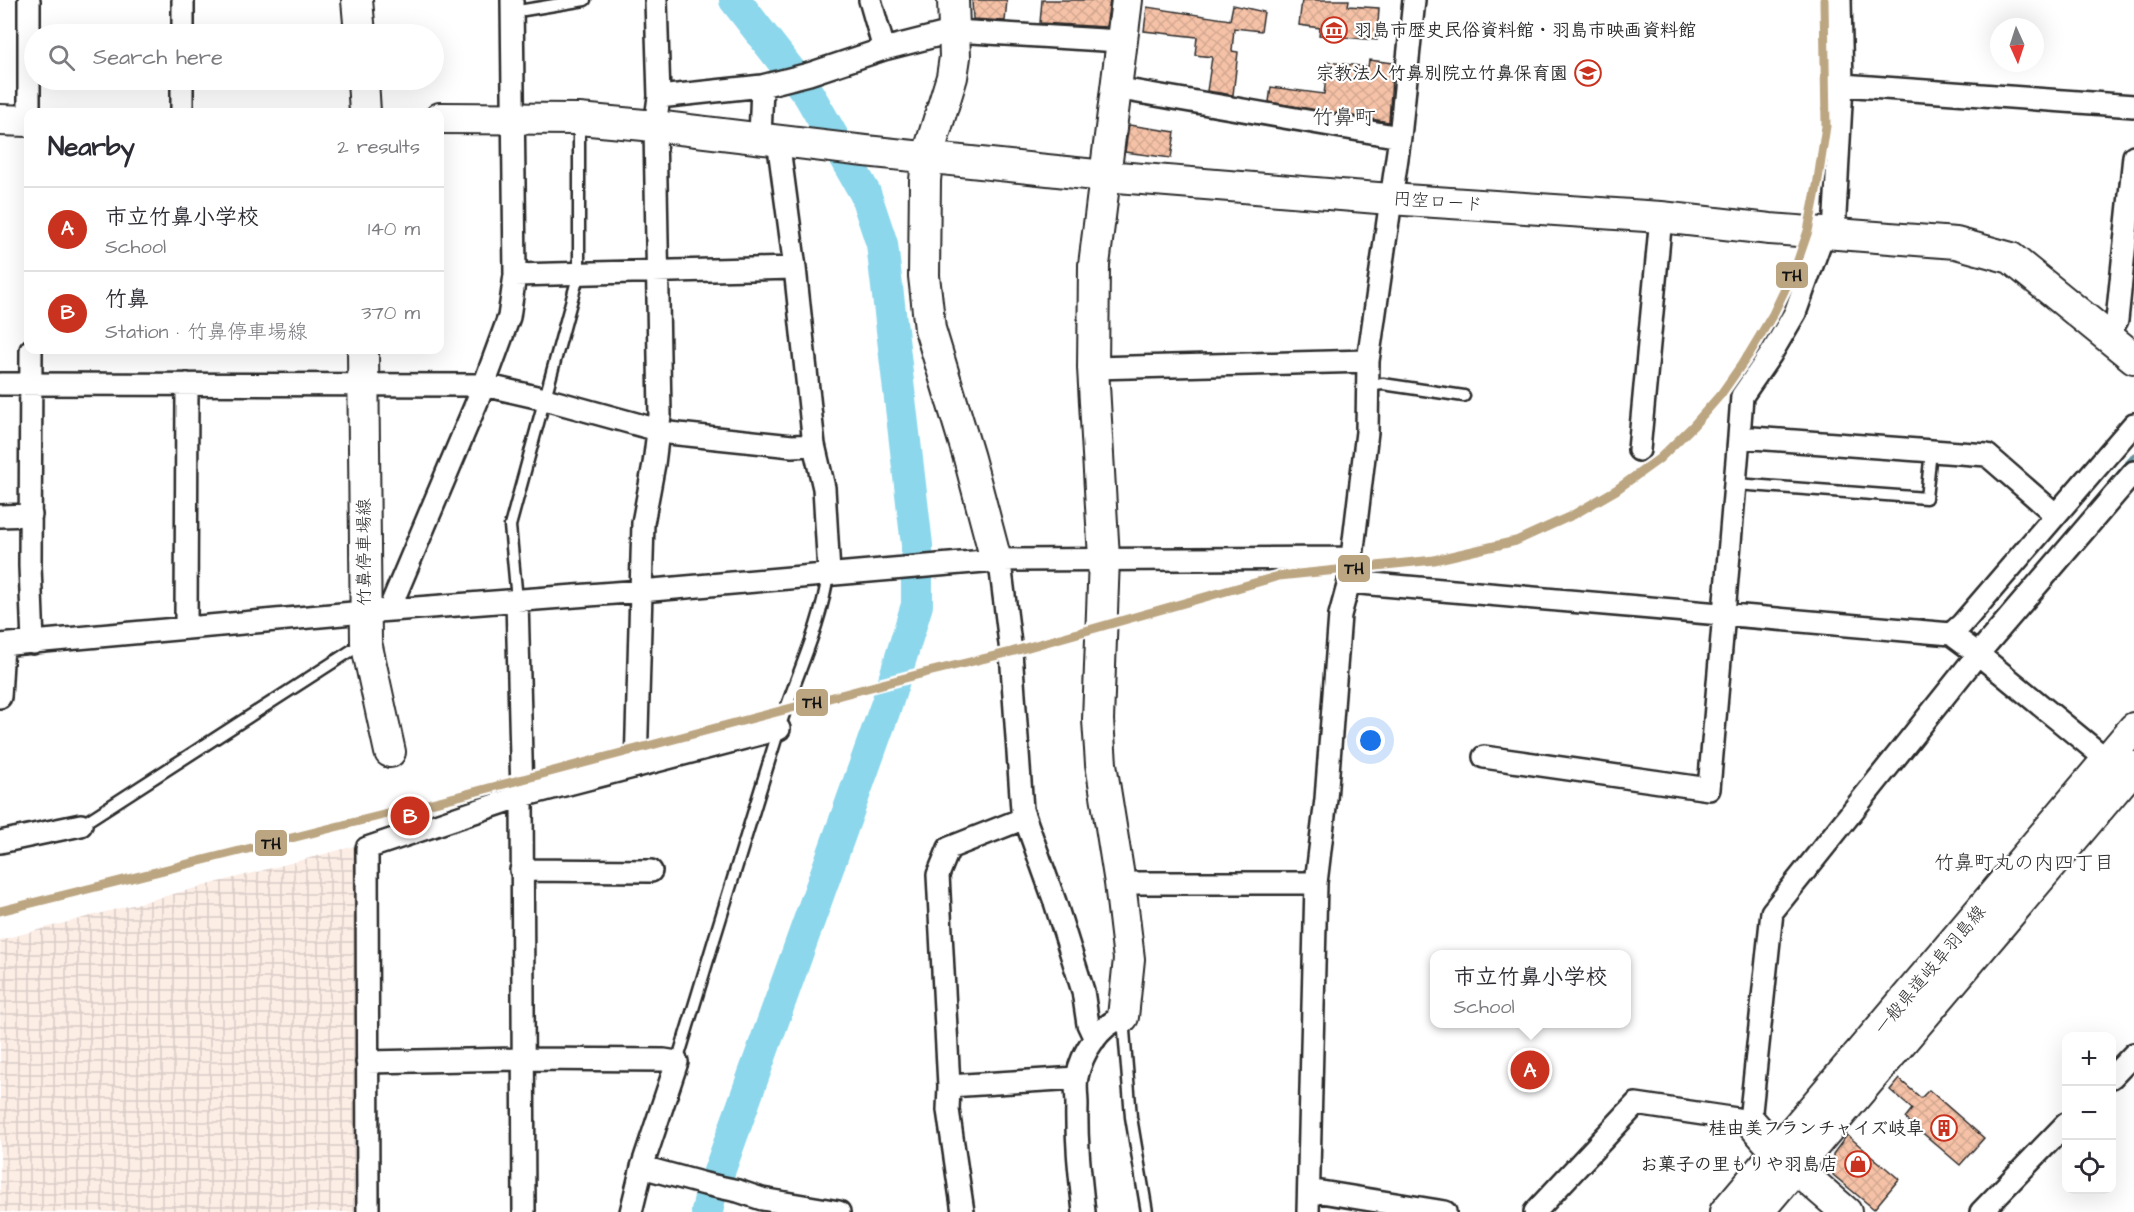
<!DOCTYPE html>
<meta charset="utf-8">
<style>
body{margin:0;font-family:"Architects Daughter","Klee One",sans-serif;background:#f2f2f3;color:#2b2b33}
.controls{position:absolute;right:18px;bottom:18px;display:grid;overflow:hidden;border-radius:12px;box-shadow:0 6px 24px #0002}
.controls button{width:54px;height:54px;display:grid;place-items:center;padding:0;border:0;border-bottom:2px solid #e1e1e2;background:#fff;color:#2b2b33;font:30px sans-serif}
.compass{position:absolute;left:1990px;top:18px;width:54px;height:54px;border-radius:50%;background:#fff;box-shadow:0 6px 24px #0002;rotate:177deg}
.you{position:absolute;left:1371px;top:741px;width:21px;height:21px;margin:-15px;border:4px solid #fff;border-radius:50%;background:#1a73e8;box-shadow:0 0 0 9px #1a73e833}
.badge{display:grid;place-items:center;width:39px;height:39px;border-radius:50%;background:#c8321e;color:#fff;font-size:20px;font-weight:700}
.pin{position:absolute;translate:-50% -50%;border:3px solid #fff;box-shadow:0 2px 6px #0006}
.popup{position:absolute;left:1430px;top:950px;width:201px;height:78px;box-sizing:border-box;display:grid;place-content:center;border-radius:12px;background:#fff;filter:drop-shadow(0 2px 4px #0005);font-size:20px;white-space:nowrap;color:#7c7c81}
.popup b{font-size:22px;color:#2b2b33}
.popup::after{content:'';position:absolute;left:50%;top:100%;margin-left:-12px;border:12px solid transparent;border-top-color:#fff}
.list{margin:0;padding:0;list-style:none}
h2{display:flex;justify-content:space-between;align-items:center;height:78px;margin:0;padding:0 24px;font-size:26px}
h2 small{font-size:20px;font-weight:400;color:#7c7c81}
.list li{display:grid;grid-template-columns:39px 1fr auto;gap:18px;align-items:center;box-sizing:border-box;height:84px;padding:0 24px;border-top:2px solid #e1e1e2}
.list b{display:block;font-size:22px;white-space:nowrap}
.list p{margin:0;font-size:20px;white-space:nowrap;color:#7c7c81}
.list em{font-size:20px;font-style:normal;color:#7c7c81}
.icon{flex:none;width:33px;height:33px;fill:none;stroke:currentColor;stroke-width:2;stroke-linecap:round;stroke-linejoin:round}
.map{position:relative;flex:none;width:2134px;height:1212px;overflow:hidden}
.search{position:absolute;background:#fff;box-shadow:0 6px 24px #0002;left:24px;top:24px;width:420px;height:66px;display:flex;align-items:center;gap:15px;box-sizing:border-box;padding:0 21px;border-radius:33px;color:#7c7c81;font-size:22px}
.panel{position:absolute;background:#fff;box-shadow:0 6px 24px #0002;left:24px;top:108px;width:420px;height:246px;border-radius:12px}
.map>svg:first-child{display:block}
.industrial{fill:url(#industrial-grid)}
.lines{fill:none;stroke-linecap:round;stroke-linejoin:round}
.stream{stroke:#65929f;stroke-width:5}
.river{stroke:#8cd7ec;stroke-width:32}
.building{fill:url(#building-cross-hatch);stroke:#2b2b2b;stroke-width:1.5}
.lane-casing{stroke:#2b2b2b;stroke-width:15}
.street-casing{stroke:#2b2b2b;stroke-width:26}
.secondary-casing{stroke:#2b2b2b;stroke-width:34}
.lane{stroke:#fff;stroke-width:10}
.street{stroke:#fff;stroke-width:21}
.secondary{stroke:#fff;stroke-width:30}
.rail-1-casing{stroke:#fff;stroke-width:14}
.rail-1{stroke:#bca682;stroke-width:9}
.labels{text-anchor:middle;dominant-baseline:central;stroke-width:4.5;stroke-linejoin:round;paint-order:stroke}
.poi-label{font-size:18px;font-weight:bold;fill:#2b2b2b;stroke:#fff;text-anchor:end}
.street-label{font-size:18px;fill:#2b2b2b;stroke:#fff}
.neighbourhood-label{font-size:20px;fill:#2b2b2b;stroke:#fff}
.quarter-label{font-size:21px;fill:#2b2b2b;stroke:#fff}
.line-badge{stroke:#fff;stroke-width:2}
.pale-badge-label{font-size:16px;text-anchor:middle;font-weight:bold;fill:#111}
</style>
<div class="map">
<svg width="2134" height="1212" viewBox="0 0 2134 1212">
<defs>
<pattern id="industrial-grid" width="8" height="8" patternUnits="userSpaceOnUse" patternTransform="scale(1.5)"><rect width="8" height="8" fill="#fcede5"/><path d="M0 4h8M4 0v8" fill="none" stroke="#d8cbc5"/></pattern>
<pattern id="building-cross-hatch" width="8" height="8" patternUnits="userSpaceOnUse" patternTransform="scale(1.5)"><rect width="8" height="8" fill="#f6c2a7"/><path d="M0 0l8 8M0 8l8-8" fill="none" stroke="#d3a790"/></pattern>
</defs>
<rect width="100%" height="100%" fill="#fff"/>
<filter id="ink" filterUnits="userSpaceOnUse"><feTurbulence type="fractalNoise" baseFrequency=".0167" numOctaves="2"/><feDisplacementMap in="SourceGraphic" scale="12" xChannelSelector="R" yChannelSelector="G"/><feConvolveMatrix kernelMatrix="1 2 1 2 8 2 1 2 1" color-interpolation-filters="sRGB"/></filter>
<g filter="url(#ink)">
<path class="industrial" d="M355,846L358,866L362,1212H0V940Z"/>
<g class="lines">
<path class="stream" d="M2115,478L2134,455"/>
<path class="river" d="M707,1212L710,1197L887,703L917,605V545L882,244L865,193L809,95L735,0"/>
</g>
<path class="building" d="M972,0H1007L1005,21L973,19Z
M1042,0H1110L1106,27L1040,23Z
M1302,0H1349L1348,6L1379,8L1377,40L1319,35L1320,28L1299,25Z
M1233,5L1264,12L1261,31L1234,28L1232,51L1238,52L1233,95L1207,91L1212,57L1195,55L1197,37L1144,31L1147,7L1230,20Z
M1369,60L1393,63L1389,122L1269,102L1271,87L1324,94L1328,62L1368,67Z
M1129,125L1175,132L1171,158L1125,152Z
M1899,1079L1921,1098L1929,1090L1984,1138L1960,1165L1905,1118L1912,1109L1890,1090Z
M1847,1135L1899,1179L1874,1209L1833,1175V1154Z"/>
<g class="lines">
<g class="lane-casing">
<path id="lane" d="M512,12L585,0
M1367,386L1383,384L1464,396
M1736,484L1926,498L1931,451
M517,600L510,526L579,273V120
M81,825L363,643
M1123,1018L1131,1117L1147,1212
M677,1062C711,950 745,837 780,726C796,675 821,627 828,574"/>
</g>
<g class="street-casing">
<path id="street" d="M656,0L659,97
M870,0L884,49
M183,34V0
M1842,85L2134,106
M1115,88L1400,137
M29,112V0
M182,112V80
M760,138L762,86
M778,140L795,268L814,445L824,488L829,573
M1834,233L1842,85L1840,0
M515,275L795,268
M2108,336L2117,320L2134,156
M31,350L30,566L33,643
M1093,368L1368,361
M0,384L484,385L545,399L669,433L792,446L814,445
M1739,437L1742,396L1771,354L1795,313L1824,232
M1639,450L1661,217
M0,516L31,515
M996,560L1001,571L1011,652L1022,810L1055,902L1083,991L1088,1024L1095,1039
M1349,582L1951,634L1978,654L2117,768
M517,600L522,796L524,1212
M389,610L484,385L509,317L515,275L512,0
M186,628L187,384
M1951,634L1962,624L2134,424
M0,645L364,612L641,591L996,560L1351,558
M0,697L3,645
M1484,757L1709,789L1739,437L1987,455L2056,515
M636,766L643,523L654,464L660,415L655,126L659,97L762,86L809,74L884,49L955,31L1120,41
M0,842L81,825
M521,870L651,871
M1120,883H1316
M367,1062L523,1059L664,1060L677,1062L642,1167L631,1212
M2112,1077L2134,1054
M949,1086L938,875L949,848L1025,818
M642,1167L705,1184L738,1191L762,1199L839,1212
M1309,1190L1445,1212
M368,1212L367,848L522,796L779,729
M963,1212L948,1110L949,1086L1077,1078
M1084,1212C1080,1175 1076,1142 1077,1105C1077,1096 1075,1086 1077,1077C1082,1052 1099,1026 1123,1017
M1308,1212L1316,883L1326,799L1340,615L1349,582L1367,432L1368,361L1400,137L1414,0
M1535,1212L1636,1104L1750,1121L1772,912L1978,654L2134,472
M1981,1212L2066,1124"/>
</g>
<g class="secondary-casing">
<path id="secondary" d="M357,0L360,34
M953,0L955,57L952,77L927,158L925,181L924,276L930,329L969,458L996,560
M363,80L365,112
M440,118L579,119L655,126L865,151L1105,176L1390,199L1661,217L1770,229L1956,243L2011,258L2134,358
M0,120L28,121
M363,350L366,642L390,752
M1123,1017L1129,959L1120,883L1101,764L1098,720L1104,558L1093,368L1094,265L1127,0
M1750,1121L1777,1152L1846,1212
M1725,1212L2134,728
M1758,1212L2134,767"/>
</g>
<use href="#lane" class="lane"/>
<use href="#street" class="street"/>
<use href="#secondary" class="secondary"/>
<g class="rail-1-casing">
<path id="rail-1" d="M0,911L455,797L924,673L1011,652L1279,576L1434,560L1516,541L1573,515L1616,490L1659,459L1693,426L1721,394L1749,354L1773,314L1796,266L1808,231L1817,186L1826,126L1824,0"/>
</g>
<use href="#rail-1" class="rail-1"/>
</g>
</g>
<defs>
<g id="museum-ring" transform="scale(1.35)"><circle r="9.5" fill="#fff" stroke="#c8321e" stroke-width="1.5"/><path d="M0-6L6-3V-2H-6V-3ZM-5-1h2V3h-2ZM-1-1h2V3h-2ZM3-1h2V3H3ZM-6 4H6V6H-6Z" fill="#c8321e"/></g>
<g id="school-ring" transform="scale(1.35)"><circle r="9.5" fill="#fff" stroke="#c8321e" stroke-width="1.5"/><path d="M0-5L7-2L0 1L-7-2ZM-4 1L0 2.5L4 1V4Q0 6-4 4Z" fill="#c8321e"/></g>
<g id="building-ring" transform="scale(1.35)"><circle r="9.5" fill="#fff" stroke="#c8321e" stroke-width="1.5"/><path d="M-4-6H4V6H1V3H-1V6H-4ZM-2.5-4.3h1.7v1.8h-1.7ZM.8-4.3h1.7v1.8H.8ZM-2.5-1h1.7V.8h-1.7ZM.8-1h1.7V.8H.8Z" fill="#c8321e"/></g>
<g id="shop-ring" transform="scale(1.35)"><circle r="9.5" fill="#fff" stroke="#c8321e" stroke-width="1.5"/><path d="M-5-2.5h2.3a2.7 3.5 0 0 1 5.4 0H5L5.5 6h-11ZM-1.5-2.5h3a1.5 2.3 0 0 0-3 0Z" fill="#c8321e"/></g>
</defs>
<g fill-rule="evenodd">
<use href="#museum-ring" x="1334" y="30"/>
<use href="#school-ring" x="1588" y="73"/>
<use href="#building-ring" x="1944" y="1128"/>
<use href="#shop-ring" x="1858" y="1164"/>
</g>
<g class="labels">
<g class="poi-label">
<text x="1354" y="30" text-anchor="start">羽島市歴史民俗資料館・羽島市映画資料館</text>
<text x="1568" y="73">宗教法人竹鼻別院立竹鼻保育園</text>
<text x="1924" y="1128">桂由美フランチャイズ岐阜</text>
<text x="1838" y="1164">お菓子の里もりや羽島店</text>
</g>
<g class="street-label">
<text transform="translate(1438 202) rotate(4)">円空ロード</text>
<text transform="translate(364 552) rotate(-90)">竹鼻停車場線</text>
<text transform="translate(1930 970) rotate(-50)">一般県道岐阜羽島線</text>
</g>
<g class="neighbourhood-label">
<text x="2024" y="863">竹鼻町丸の内四丁目</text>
</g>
<g class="quarter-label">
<text x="1344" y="117">竹鼻町</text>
</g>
</g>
<g class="line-badge">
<rect x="1775" y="261" width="34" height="28" rx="6" fill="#bca682"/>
<rect x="1337" y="554" width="34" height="29" rx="6" fill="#bca682"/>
<rect x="795" y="688" width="34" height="29" rx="6" fill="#bca682"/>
<rect x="254" y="829" width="34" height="28" rx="6" fill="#bca682"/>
</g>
<g class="pale-badge-label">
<text x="1792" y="281">TH</text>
<text x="1354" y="574">TH</text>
<text x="812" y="708">TH</text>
<text x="271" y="849">TH</text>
</g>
</svg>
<div class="controls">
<button>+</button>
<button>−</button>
<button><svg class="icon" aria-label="locate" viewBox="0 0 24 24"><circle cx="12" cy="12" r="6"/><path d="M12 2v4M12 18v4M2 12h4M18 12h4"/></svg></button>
</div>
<svg class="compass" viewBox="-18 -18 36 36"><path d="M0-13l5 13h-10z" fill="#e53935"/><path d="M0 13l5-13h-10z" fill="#7c7c81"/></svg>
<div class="you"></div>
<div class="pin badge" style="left:1530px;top:1070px">A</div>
<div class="popup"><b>市立竹鼻小学校</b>School</div>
<div class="pin badge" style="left:410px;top:816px">B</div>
<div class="search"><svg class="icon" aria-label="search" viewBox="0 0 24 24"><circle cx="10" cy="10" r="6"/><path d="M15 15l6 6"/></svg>Search here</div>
<section class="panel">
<h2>Nearby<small>2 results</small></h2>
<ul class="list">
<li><span class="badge">A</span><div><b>市立竹鼻小学校</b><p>School</p></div><em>140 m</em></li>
<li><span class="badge">B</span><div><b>竹鼻</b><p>Station · 竹鼻停車場線</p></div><em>370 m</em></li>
</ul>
</section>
</div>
